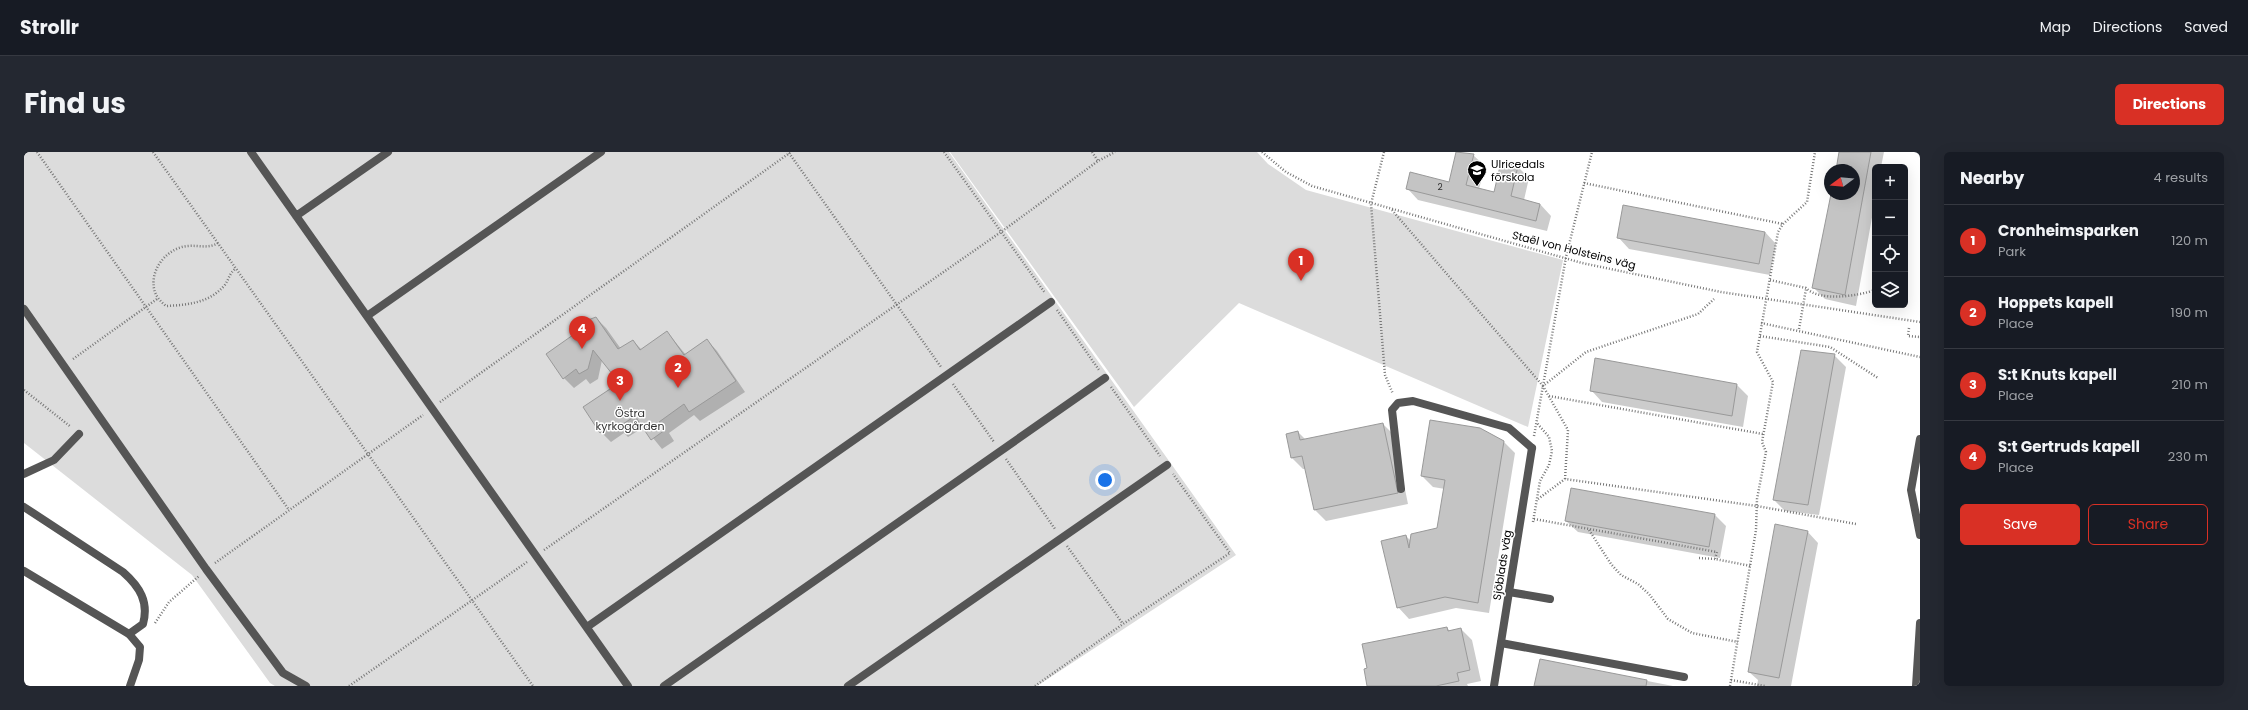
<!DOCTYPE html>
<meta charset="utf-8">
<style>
body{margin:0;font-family:Poppins,sans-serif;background:#242831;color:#f1f3f6}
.controls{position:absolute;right:12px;top:12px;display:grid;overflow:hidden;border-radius:6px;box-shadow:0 4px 16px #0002}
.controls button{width:36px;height:36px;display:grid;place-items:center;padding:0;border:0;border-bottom:1px solid #363941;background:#171b24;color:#f1f3f6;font:20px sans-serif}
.compass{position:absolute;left:1800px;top:12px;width:36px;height:36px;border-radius:50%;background:#171b24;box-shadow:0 4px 16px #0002;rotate:254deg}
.you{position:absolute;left:1081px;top:328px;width:14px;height:14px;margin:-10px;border:3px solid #fff;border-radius:50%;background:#1a73e8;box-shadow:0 0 0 6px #1a73e833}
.badge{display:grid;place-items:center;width:26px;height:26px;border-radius:50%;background:#d93025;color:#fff;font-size:13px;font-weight:700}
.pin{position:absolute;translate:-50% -33px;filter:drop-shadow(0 1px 2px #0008)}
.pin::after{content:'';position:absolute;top:21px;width:14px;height:12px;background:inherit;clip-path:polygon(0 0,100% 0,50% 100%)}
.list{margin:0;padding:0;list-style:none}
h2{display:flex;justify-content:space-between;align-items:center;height:52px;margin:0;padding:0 16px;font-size:17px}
h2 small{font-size:13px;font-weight:400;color:#9ea1a6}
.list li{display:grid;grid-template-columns:26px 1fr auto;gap:12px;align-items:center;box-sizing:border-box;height:72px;padding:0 16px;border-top:1px solid #363941}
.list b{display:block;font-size:15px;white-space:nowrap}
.list p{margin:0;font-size:13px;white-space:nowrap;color:#9ea1a6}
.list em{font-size:13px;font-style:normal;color:#9ea1a6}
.actions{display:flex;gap:8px;padding:12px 16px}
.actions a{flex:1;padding:9px 0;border:1px solid #d93025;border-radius:6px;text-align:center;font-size:14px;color:#d93025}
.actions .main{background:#d93025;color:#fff}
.icon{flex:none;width:22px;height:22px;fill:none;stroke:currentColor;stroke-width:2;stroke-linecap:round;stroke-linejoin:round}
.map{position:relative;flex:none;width:1896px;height:534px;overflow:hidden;border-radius:6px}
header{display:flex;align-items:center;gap:24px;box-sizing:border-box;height:56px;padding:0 20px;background:#171b24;border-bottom:1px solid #363941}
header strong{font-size:19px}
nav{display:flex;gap:22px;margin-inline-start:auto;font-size:14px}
.intro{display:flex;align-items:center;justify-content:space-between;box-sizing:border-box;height:96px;padding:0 24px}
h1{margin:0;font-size:28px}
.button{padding:10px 18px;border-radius:6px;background:#d93025;color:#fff;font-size:14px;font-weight:700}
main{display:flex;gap:24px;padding:0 24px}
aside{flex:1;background:#171b24;border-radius:6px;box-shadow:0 4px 16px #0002}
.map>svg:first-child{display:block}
.green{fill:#dcdcdc}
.shadow{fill:#0003}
.building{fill:#c4c4c4;stroke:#999}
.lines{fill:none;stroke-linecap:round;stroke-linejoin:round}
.path{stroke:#777;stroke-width:2.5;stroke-dasharray:1 2;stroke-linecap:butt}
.lane{stroke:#555;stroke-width:8}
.street{stroke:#555;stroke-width:8}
.labels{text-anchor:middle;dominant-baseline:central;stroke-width:3;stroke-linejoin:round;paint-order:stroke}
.number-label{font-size:9px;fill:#313131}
.poi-label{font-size:11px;fill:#000;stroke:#fff;text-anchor:start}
.street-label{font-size:11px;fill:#000;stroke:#fff}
.park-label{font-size:11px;fill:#333;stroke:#fff}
</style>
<header>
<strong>Strollr</strong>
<nav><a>Map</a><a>Directions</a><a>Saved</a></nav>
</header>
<div class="intro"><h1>Find us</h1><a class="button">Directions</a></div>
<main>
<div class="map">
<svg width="1896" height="534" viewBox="0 0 1896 534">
<rect width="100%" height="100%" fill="#fff"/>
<path class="green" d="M0,0H925L1212,403L1013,534H251L246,531L168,423L0,291Z
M926,0H1233L1244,12L1282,38L1539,108L1504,275L1215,151L1110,255Z"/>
<path class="shadow" d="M1433,0L1449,3L1461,14L1455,37L1470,41L1478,11L1494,15L1505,26L1500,48L1516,52L1527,64L1523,79L1394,48L1383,36L1426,31Z
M1816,0H1860L1857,15H1851V49L1832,154L1801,147L1790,136L1808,42H1830V18H1813Z
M1741,80L1752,92L1746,123L1605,97L1594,85Z
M572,166L582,176L597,197L609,189L618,198L643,180L662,203L683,188L693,199L721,240L676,269L670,263L645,281L650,289L638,297L620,275L604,285L600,281L587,290L577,280L587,237L594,228L578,208L574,227L566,232L562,227L550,236L540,226L550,184Z
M1810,203L1822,215L1795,363L1761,359L1750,348Z
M1572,208L1713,233L1724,244L1719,275L1578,250L1567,238Z
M1359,272L1370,283L1384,352L1302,369L1291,358L1282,317H1279L1268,306L1263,282L1274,280L1282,288Z
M1480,290L1491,301L1465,461L1432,456L1385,467L1374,455L1382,384L1387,389L1414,377L1421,337L1409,335L1398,324Z
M1691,363L1702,374L1696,406L1554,380L1542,369Z
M1783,379L1794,391L1767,534H1733L1734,528L1725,520Z
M1423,476L1426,479L1437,477L1448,488L1457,529L1443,532L1444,534H1344Z
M1516,508L1649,534H1511Z"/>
<path class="building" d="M1432,0L1450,2L1442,33L1470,40L1477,10L1494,14L1487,44L1516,52L1512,69L1382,37L1386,20L1425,30Z
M1815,0H1847L1821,143L1788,136L1807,42H1830V18H1812Z
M1599,53L1741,80L1735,112L1593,86Z
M572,165L594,197L609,188L616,198L643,179L660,203L683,187L712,229L665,260L660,252L635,270L641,278L627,288L611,264L593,276L589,271L576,281L559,255L586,237L593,228L569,198L564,217L555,222L552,217L539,227L522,202L549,183L564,168Z
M1777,198L1811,202L1784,353L1749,348Z
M1571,206L1713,232L1708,264L1566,239Z
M1406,268L1456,276L1480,289L1454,451L1421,445L1373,456L1357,389L1382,383L1385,396L1387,382L1413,376L1421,328L1397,324Z
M1359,271L1374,341L1290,358L1278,304L1267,306L1262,282L1274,279L1276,288Z
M1547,336L1691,362L1685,395L1541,369Z
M1751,372L1784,379L1755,526L1724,520Z
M1423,475L1424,479L1437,476L1446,518L1433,521L1435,529L1412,534H1343L1340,517L1343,516L1338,492Z
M1516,507L1623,528L1622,534H1510Z"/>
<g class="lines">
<path class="path" d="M13,0L265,358
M129,0L509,534
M920,0L1021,141
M1068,0L1074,9
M1238,0L1262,20L1288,34L1558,111L1697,140L1896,170
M1360,0L1347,52L1361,223L1369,242
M765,1L917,215
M1560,31L1759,72
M1368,58L1519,234
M194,91C184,97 175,93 164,94C148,95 133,109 130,125C128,138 132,146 142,154C163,153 185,151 200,134C205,128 204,123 212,116
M1746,128L1782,136C1796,150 1834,144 1851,138
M1033,158L1075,218
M1737,171L1896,205
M1885,176L1884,184L1896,185
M1775,177L1782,137
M1736,184L1806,195L1854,226
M49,207L133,147
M929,232L970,290
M1087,235L1136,304
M0,238L47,275
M1525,244L1739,282
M416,250L767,0
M1510,284L1542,105L1568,0
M982,307L1031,377
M1541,327L1544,278L1519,234L1562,200L1674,162L1690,147
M1514,347L1541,327L1733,354L1832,372
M1510,367L1693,400L1691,407L1727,414
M1509,370L1516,329L1525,313L1528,299L1525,285L1513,271
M1565,378L1587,412L1597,423L1614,432L1625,442L1644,467L1668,481L1714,490
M1043,394L1099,472
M520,398L977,80L1074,9L1091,0
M1675,406L1691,407
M191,411L399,263
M131,471L145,450L175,424
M1707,528L1741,534
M325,534L503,410
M1011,534L1099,472L1206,401L1149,322
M1706,534L1732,378L1733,347L1742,300L1738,290L1749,230L1733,200L1754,80L1759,72L1783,50L1791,0"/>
<path class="lane" d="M227,0L604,534
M272,64L364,0
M0,157L182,417L259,521L282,534
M343,164L577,0
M1896,287L1887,338L1896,383
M0,322L30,308L55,282
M1377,337L1368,258L1374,251L1389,249L1485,276L1508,296
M0,355L99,420C116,435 125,450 119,472L105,482
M1485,440L1526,447
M563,475L1027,150
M1477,491L1660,525
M640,534L1081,226
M824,534L1143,313
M1892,534L1896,471"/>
<path class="street" d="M0,419L105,482L116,495L115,508L106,534
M1470,534L1508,296"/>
</g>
<defs>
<g id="school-pin" transform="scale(1)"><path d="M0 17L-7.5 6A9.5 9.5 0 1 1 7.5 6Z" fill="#000" stroke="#fff"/><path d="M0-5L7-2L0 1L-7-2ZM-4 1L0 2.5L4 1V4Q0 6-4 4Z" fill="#fff"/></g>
</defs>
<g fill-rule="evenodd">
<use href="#school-pin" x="1453" y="18"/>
</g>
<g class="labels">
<g class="number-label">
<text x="1416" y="35">2</text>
</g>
<g class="poi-label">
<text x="1467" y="12">Ulricedals<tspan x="1467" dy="13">förskola</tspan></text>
</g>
<g class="street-label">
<text transform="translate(1550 98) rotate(14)">Staël von Holsteins väg</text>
<text transform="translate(1478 413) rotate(-81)">Sjöblads väg</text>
</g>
<g class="park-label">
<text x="606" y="261">Östra<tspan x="606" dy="13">kyrkogården</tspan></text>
</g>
</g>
</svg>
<div class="controls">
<button>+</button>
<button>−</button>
<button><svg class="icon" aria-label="locate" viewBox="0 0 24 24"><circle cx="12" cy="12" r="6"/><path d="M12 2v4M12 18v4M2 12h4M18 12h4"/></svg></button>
<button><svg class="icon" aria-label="layers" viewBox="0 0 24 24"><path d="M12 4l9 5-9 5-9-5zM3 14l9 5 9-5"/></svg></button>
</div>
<svg class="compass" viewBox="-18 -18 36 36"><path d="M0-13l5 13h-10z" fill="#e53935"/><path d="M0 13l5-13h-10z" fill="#9ea1a6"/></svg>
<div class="you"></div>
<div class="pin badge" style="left:1277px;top:129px">1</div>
<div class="pin badge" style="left:654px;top:236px">2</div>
<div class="pin badge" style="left:596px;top:249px">3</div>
<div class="pin badge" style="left:558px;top:197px">4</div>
</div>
<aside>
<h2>Nearby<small>4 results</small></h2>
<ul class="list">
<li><span class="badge">1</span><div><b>Cronheimsparken</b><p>Park</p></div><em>120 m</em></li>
<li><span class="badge">2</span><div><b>Hoppets kapell</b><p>Place</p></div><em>190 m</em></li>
<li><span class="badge">3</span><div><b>S:t Knuts kapell</b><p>Place</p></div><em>210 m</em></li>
<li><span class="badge">4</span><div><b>S:t Gertruds kapell</b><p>Place</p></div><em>230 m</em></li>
</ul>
<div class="actions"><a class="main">Save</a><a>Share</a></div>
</aside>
</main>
